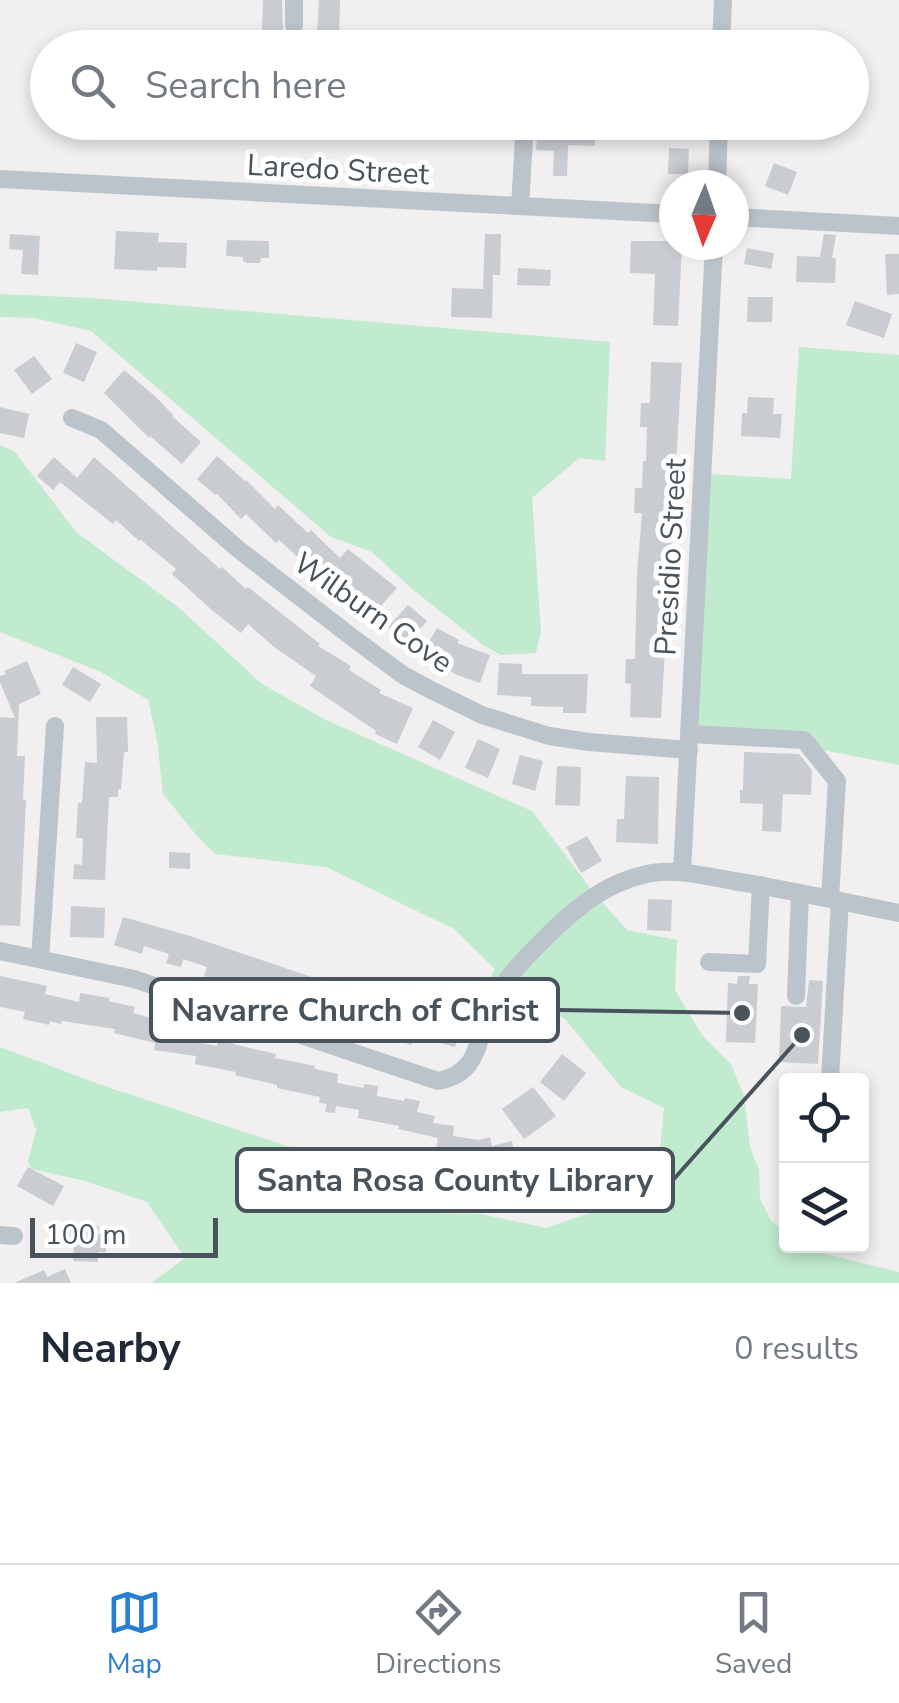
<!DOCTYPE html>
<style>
body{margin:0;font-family:"Nunito Sans",sans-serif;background:#f2f2f3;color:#1f2937}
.controls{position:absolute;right:30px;bottom:30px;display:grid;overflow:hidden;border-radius:10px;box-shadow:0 5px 15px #0003}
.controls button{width:90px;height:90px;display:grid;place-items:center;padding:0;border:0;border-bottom:2px solid #e0e1e3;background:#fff;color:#1f2937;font:50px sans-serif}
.compass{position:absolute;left:659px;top:170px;width:90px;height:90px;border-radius:50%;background:#fff;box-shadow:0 5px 15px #0003;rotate:182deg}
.scale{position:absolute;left:30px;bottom:25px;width:188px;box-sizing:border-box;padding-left:10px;border:5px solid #48535b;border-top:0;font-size:28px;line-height:35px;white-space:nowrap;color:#48535b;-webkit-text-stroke:8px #fff;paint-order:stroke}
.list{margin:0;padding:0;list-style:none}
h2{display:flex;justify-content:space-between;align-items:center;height:130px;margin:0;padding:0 40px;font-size:42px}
h2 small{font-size:32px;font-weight:400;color:#747a83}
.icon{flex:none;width:55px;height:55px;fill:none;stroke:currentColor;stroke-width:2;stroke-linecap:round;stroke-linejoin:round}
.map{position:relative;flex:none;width:899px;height:1283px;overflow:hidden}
.search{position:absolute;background:#fff;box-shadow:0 5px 15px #0003;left:30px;right:30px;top:30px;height:110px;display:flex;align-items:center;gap:25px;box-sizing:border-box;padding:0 35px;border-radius:55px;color:#747a83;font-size:38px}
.sheet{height:280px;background:#fff}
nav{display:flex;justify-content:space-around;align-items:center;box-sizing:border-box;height:140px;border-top:2px solid #e0e1e3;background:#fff;font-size:28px;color:#747a83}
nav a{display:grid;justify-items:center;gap:5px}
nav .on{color:#287fd2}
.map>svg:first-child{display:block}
.green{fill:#c1ebce}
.building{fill:#c9ccd1}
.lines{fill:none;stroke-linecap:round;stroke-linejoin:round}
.minor{stroke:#bcc4cb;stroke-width:18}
.labels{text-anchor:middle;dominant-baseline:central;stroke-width:10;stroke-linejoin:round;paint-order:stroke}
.street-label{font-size:30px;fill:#48535b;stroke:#fff}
.leader{fill:none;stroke:#48535b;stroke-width:4}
.callout-dot{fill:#48535b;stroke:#fff;stroke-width:4}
.callout{fill:#fff;stroke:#48535b;stroke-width:4}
.callout-label{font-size:32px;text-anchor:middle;font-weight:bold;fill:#48535b}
</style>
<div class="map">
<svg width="899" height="1283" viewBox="0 0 899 1283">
<rect width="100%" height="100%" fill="#f1efef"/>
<path class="green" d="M0,294L91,298L610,342L605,461L579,458L532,498L541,631L536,653L501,655L483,645L412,589L372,552L331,537L91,331L34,318L0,317Z
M799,347L899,355V765L696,725L709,474L791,479Z
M0,445L15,452L76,532L178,607L262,684L326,720L532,811L591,889L495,986L488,982L495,969L454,929L326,867L215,854L197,836L163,794L157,740L148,700L101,672L0,632Z
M600,900L627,930L677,940L675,990L702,1035L731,1064L744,1096L750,1147L759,1170L760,1199L771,1221L786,1232V1246H806L814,1251L899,1272V1283H151L185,1258L147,1202L85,1181L32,1169L28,1162L36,1130L28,1108L0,1112V1047L104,1086L379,1176L374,1200L422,1213L481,1214L546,1228L656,1190L664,1108L621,1087L565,1019L507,991C530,957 566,924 600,900Z"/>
<path class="building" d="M263,0H282L283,32L262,31Z
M319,0H340L339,35L317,34Z
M760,31L793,33L792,47L759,46Z
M563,122H595V146L568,145L567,176H553L554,151L536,150L537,135H562Z
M669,148L689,149L688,174H668Z
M774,163L797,172L788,195L765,186Z
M116,231L159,233L158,242L187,243L186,268L157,267V271L114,269Z
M10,234L40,236L38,275L21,274L23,250L9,249Z
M485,234H501L500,275H493L492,318L451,317L452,288L483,289Z
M824,234L836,235L832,258H836L835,283L796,282L797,256L820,257Z
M227,240L269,241V258H261L260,263H247L243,261V257L226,256Z
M631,241H674V245H682L678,326L653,325L655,274L630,273Z
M747,248L774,253L771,269L744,264Z
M885,254H899V294L887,295Z
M518,268L551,270L550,286L517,285Z
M748,297H773L772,322H747Z
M855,301L892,314L884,338L846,325Z
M76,343L97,352L84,382L63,373Z
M34,356L52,379L32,394L14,370Z
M651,362L682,363L661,718L630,717L631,684L625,683L626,659H635L637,574L642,513H634L635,488H642L643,461H646L647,427H640L641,403H650Z
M124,370L156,397L173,415L172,416L201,442L182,464L150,436L149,438L104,393Z
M748,397L774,398L773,414H782L780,438L741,436L742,413H747Z
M0,407L29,414L24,438L0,433Z
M217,456L245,481L246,480L275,509L278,505L308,533L311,530L340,558L348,549L397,588L371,617L344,592L342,594L310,568L279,540L276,543L246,514L241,519L217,494L215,495L197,479Z
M54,457L77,478L94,457L220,569L222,567L246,589L248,587L320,644L318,646L351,666L349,670L381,690L379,693L413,708L397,744L375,734L376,731L310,686L316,676L274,647L248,624L241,633L214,612L172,574L176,569L141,540L139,541L116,520L113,524L60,482L53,490L37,476Z
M408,605L427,621L406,644L388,627Z
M437,628L459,640L457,643L490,655L480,683L457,675L422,654Z
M27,661L41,694L19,704L17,756H25L23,800H26L20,926L0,925V717L15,718L0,682V676L6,674L4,671Z
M499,663L522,664V674H588L586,713H563V707L531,706V697L497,695Z
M73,667L101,684L90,702L62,685Z
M96,717H127L128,752H124L121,790L118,789V797H109L105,880L73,879L74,864L82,865L83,838H76L78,803H82L85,762L97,763Z
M433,720L455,732L440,760L418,747Z
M478,739L500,749L488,778L465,768Z
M744,752L799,754L812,770L811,795L783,794L781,832L762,831L763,804L740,803V790H743Z
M520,755L543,761L535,791L512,784Z
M557,766L581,767L580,806L555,805Z
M626,776L659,777L658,844L616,842L617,819H624Z
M587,836L602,861L581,873L566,847Z
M169,852L190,853V869L169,868Z
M648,899L672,900L671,931L647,930Z
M71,906L105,908L104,938L70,937Z
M123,917L190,936L341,987L340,993L387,1009L388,1004L429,1016L432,1004L464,1012L455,1047L440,1043L443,1034L417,1027L411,1045L397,1040L398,1036L371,1028L370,1032L357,1027L358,1022L333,1014L332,1017L317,1013L318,1009L295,1002L294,1006L280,1001L282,993L259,985L257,990L219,977L218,980L204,976L207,967L183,959L181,967L166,963L169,954L144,946L142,954L114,945Z
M0,976L47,986L45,994L79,1002L80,993L109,998V1001L135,1007L133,1013L151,1018L194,1024L191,1041L217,1046L219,1035L234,1038L233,1044L276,1054L275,1058L315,1066V1069L338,1074L337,1083L364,1088V1084L378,1086L377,1096L404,1101L405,1098L420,1101L417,1112L435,1116L433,1123L454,1126L453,1136L479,1140L490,1137L492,1146L512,1141L518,1171L509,1173L511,1181L499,1183L498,1176L485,1179L482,1164L435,1157L438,1138L398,1129L399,1126L358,1118L359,1110L336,1106L335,1113L325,1112L327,1104L319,1103L320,1097L277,1088V1085L235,1075L236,1072L195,1064L196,1056L154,1050L155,1043L114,1033L115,1029L62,1021L61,1024L50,1021L49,1025L23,1019L25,1012L0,1007Z
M738,976H750L749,984H758L755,1043L726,1042L728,983L737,984Z
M809,980L823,981L818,1064L779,1062L781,1006L806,1007Z
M562,1054L586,1073L564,1101L540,1082Z
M533,1087L556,1116L524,1139L502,1109Z
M28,1167L64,1186L53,1206L17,1186Z
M64,1224L99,1226L98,1234H107L106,1252H98V1262L73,1261L74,1243H63Z
M65,1269L71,1283H14L44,1270L47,1277Z"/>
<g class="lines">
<path class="minor" d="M294,25V0
M721,48L723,0
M0,179L674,214
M717,185L719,122
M520,206L525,122
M734,217L899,226
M72,418L101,430L238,549L353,638L403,675L429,689L482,715L549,736L589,742L689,750
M690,734L804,740L837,781L830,899
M682,872L714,245
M0,951L134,979L438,1081C477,1074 476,1046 488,1014C500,982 524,959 548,935C576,908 604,884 643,875C673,867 704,876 734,881C789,890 844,902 899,913
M40,959L55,726
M709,962L757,964L761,885
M796,996L800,893
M830,1080L840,901
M0,1235L14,1236"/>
</g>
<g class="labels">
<g class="street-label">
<text transform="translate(338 170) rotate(3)">Laredo Street</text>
<text transform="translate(671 557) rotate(-87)">Presidio Street</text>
<text transform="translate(373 613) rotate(35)">Wilburn Cove</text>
</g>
</g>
<path class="leader" d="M742 1013L558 1010M802 1035L673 1180"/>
<g class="callout-dot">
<circle cx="742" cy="1013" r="10"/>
<circle cx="802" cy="1035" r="10"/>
</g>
<g class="callout">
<rect x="151" y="979" width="407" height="62" rx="10"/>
<rect x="237" y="1149" width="436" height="62" rx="10"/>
</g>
<g class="callout-label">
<text x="355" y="1021">Navarre Church of Christ</text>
<text x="455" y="1191">Santa Rosa County Library</text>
</g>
</svg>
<div class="controls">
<button><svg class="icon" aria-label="locate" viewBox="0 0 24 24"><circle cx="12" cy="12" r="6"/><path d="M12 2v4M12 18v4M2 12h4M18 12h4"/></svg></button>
<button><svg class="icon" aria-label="layers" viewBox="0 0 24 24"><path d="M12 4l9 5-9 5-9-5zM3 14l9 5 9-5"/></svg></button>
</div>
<svg class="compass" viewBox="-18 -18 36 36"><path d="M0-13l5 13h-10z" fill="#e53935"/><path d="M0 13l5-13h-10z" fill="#747a83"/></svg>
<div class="scale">100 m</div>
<div class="search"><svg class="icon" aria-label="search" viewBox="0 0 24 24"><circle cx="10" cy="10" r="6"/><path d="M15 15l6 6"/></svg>Search here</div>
</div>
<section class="sheet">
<h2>Nearby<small>0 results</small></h2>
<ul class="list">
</ul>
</section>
<nav>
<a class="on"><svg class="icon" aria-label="map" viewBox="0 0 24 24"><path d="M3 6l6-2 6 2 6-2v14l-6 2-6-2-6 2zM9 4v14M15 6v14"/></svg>Map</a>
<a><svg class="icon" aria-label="directions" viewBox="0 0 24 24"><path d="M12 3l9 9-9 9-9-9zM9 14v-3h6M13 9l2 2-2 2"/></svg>Directions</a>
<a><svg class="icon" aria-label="saved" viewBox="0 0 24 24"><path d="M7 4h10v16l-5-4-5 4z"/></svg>Saved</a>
</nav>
